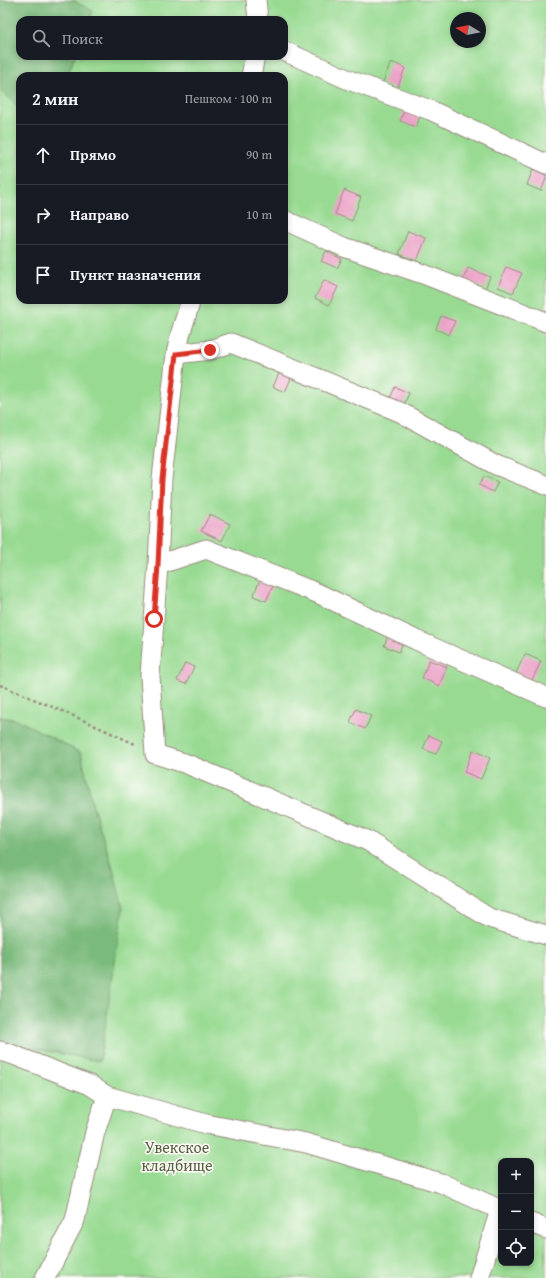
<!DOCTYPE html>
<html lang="ru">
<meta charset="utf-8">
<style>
body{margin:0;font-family:"Gentium Book Plus",serif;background:#242831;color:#f1f3f6}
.controls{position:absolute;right:12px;bottom:12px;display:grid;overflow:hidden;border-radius:8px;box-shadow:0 2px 6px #0003}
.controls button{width:36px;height:36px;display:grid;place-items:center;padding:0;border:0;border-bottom:1px solid #363941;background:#171b24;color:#f1f3f6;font:20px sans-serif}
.compass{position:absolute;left:450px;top:12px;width:36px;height:36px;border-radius:50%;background:#171b24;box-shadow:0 2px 6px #0003;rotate:280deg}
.stop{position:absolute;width:12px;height:12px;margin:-9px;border:3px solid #d93025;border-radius:50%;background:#fff}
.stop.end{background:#d93025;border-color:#fff;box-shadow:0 1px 4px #0008}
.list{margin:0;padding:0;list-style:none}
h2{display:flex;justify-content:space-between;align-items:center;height:52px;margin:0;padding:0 16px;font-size:17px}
h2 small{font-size:13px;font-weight:400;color:#9ea1a6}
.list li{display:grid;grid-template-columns:26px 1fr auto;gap:12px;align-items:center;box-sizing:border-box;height:60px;padding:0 16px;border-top:1px solid #363941}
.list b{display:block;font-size:15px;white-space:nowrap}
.list em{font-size:13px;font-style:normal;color:#9ea1a6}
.icon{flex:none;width:22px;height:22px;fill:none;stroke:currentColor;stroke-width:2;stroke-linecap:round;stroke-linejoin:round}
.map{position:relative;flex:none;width:546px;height:1278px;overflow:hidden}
.search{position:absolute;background:#171b24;box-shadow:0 2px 6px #0003;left:16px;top:16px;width:272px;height:44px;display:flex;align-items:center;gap:10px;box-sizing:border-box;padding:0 14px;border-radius:12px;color:#9ea1a6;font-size:15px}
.panel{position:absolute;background:#171b24;box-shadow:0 2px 6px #0003;left:16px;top:72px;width:272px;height:232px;border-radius:12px}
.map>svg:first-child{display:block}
.green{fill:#98da92;stroke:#6a8258;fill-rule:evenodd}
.forest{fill:#7aba7c;stroke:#5a724d}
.building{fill:#eba2c8}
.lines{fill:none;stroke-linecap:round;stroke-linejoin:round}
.minor-casing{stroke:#998c7e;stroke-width:21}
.path{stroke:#998c7e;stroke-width:2.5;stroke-dasharray:3 3;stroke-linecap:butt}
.minor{stroke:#fff;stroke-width:19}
.route{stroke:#d93025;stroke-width:5}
.labels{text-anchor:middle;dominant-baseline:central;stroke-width:3;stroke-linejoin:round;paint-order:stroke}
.park-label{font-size:16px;fill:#575f41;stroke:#fdfcf7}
</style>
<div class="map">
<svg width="546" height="1278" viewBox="0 0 546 1278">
<rect width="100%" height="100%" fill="#fdfcf7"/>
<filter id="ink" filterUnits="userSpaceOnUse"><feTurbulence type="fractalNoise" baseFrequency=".025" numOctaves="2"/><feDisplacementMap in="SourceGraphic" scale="8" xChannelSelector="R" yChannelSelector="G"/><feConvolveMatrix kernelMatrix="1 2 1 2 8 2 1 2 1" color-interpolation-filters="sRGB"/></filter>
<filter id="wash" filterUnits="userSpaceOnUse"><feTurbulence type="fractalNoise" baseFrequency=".012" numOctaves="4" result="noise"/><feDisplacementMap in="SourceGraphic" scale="16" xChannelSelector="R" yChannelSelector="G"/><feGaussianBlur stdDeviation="0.9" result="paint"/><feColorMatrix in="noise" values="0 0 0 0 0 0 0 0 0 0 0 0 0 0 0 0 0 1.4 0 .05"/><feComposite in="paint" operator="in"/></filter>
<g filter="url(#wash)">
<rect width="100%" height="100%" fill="#f7eedd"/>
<path class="green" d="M72,0H546V1278H0V1042L100,1061L114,872L92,803L81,753L18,720L0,717V89L20,109V300H284V76H67L75,56H284V20H89L92,11ZM456,18H480V42H456ZM501,1161H531V1263H501Z"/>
<path class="forest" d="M0,0H72L93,11L89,20H20V56H75L67,76H20V109L0,89Z
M0,717L18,720L81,753L92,803L114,872L123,908L100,1061L0,1042Z"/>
<g id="blocks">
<path class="building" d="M391,62L405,68L397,89L382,84Z
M405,108L421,114L416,127L400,121Z
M533,169L546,175V179L541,191L527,185Z
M344,190L361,197L352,221L335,214Z
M408,231L426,238L417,261L399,254Z
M326,251L342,259L337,268L321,261Z
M506,267L522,273L513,293L498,287Z
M468,268L490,277L485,289L463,280Z
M324,280L338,287L329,305L315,298Z
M441,316L455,321L449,335L436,329Z
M280,371L292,376L285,392L273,387Z
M395,387L409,393L403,407L389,401Z
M484,476L498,482L493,492L479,485Z
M210,514L230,524L222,541L201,531Z
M260,580L273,586L266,601L253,596Z
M389,633L404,640L399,652L384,646Z
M525,654L541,661L532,680L516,673Z
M429,660L447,667L439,686L422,678Z
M185,663L194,667L186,684L177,681Z
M356,709L371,716L365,729L350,722Z
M429,735L442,741L436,754L423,749Z
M473,750L490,758L481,779L464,772Z"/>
</g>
</g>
<g filter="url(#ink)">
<use href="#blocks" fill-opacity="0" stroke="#998c7e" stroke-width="1"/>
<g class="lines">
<g class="minor-casing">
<path id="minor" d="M256,0L258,20
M284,51L349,80L430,110L546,164
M251,76L255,56
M284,220L344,247L423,274L546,322
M191,300L181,332L176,354L162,479L158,565L150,676L155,754L187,764L368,841L489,918L546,935
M176,354L210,350L231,343L400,412L496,465L546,485
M158,565L206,549L317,593L416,640L546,697
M0,1051L11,1054L90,1085L107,1096L206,1124L306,1143L441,1183L501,1210
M531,1223L546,1229
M45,1278L75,1220L95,1132L107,1096
M479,1278L500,1210"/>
</g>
<path class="path" d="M0,685L67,713L135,744"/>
<use href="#minor" class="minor"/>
</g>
</g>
<g class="lines" filter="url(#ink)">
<path class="route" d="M154,619L158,565L162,479L176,354L210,350"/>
</g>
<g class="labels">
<g class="park-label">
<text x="177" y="1147">Увекское<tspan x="177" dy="18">кладбище</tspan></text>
</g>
</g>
</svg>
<div class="controls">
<button>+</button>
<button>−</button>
<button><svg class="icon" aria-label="locate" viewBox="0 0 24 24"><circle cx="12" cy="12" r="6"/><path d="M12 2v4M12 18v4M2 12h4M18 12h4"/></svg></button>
</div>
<svg class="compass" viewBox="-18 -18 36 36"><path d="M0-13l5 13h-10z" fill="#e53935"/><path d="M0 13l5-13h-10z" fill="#9ea1a6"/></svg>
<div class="stop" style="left:154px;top:619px"></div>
<div class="stop end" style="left:210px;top:350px"></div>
<div class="search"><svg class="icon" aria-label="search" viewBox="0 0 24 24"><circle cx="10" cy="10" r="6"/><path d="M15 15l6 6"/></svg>Поиск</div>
<section class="panel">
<h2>2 мин<small>Пешком · 100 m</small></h2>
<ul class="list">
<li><svg class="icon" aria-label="ahead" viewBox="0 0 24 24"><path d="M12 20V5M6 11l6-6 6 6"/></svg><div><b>Прямо</b></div><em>90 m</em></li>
<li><svg class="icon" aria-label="right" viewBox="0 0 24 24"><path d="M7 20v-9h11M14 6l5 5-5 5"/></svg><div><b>Направо</b></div><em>10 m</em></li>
<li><svg class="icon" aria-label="arrive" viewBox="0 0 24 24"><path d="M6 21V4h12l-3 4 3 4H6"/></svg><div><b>Пункт назначения</b></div></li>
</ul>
</section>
</div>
